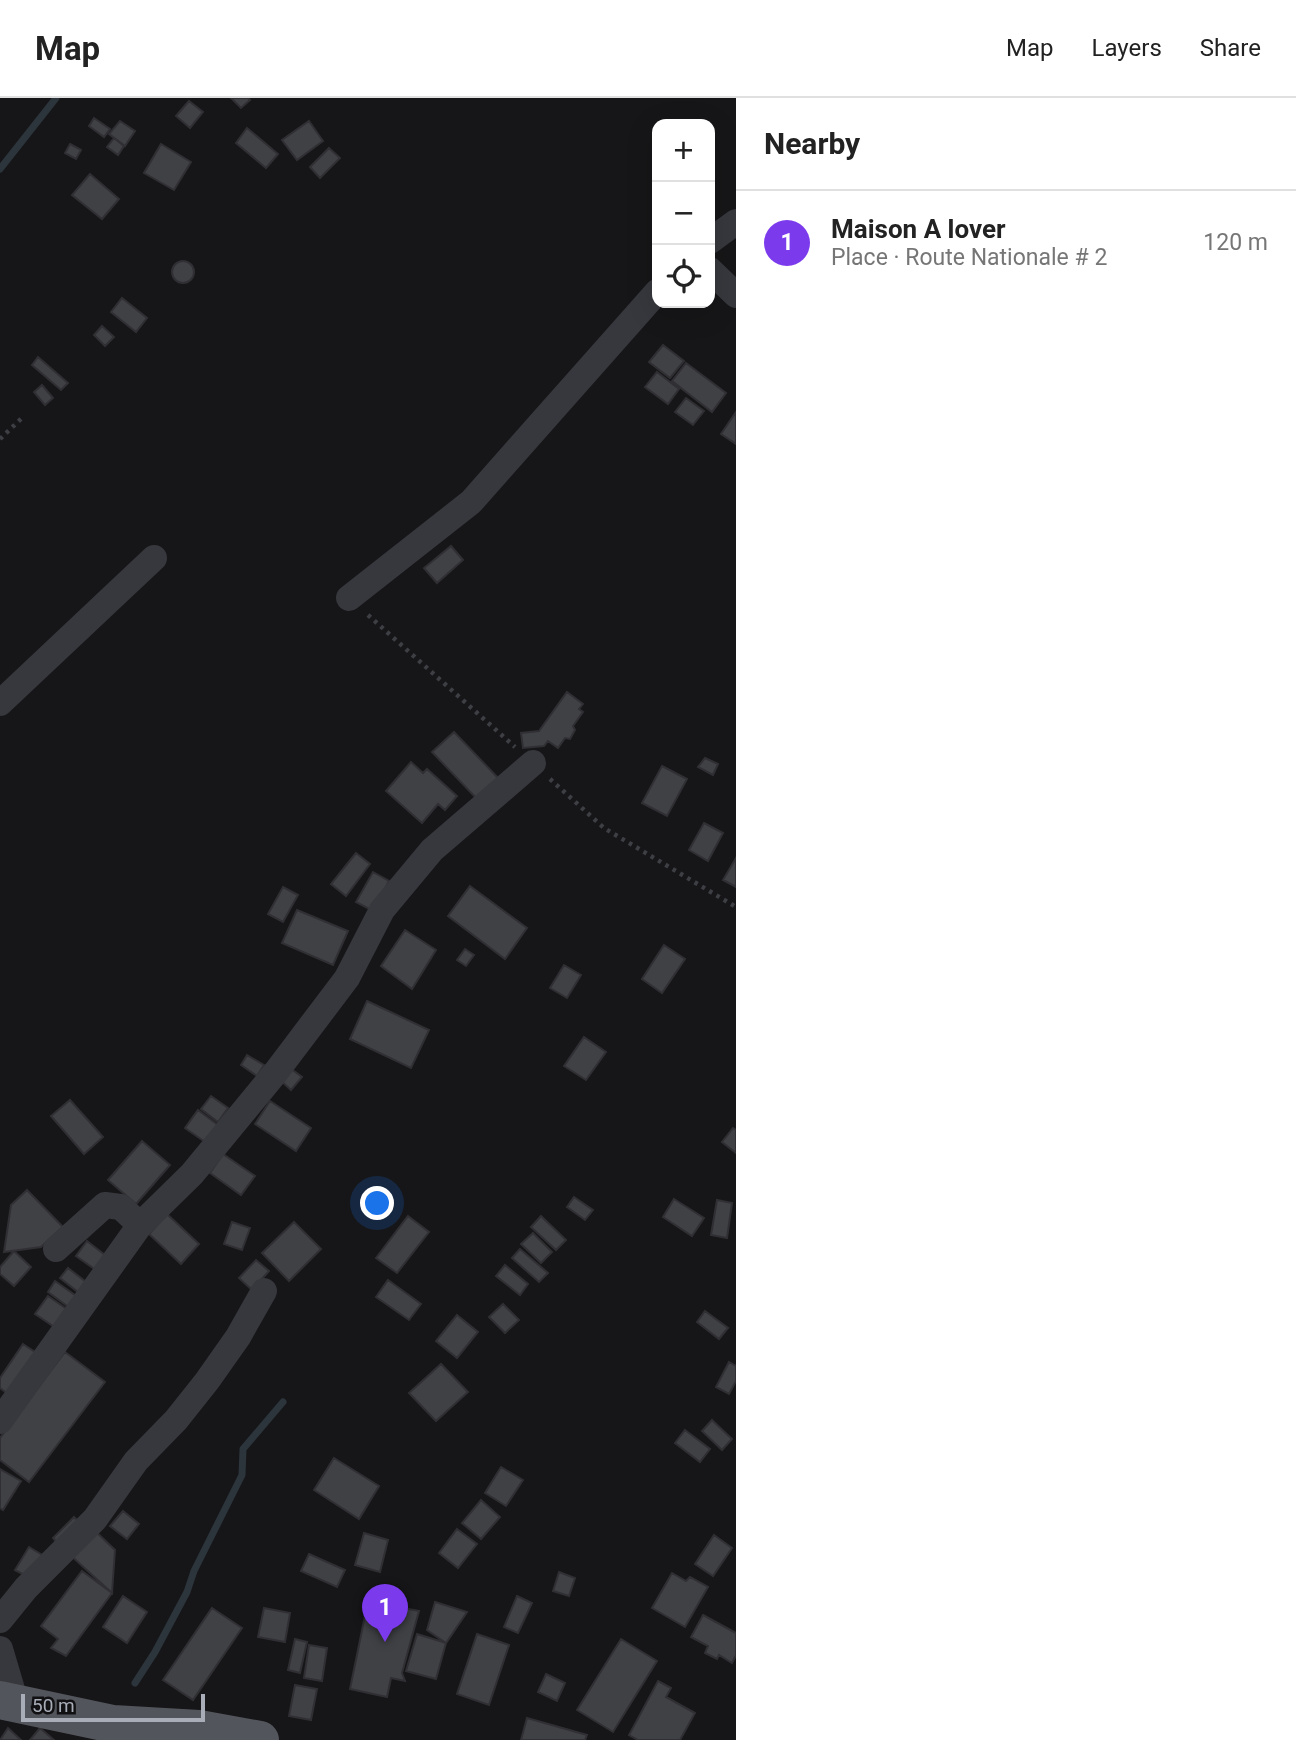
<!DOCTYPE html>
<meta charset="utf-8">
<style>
body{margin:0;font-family:Roboto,sans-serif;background:#f2f2f2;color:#222}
.controls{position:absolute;right:21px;top:21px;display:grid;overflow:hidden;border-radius:14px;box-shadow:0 7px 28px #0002}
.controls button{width:63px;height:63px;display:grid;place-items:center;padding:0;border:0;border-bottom:2px solid #e0e0e0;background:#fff;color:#222;font:35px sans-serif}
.scale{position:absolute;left:21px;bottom:18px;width:184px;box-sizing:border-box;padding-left:7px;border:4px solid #a8adb8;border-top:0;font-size:19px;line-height:24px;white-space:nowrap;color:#a8adb8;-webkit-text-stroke:5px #111113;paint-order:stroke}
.you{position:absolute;left:378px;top:1106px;width:24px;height:24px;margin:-18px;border:5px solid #fff;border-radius:50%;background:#1a73e8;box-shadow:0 0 0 10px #1a73e833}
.badge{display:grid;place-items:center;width:46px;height:46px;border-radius:50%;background:#7c3aed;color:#fff;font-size:23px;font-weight:700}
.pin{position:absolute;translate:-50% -58px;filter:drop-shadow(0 2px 4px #0008)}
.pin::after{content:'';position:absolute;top:37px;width:24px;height:21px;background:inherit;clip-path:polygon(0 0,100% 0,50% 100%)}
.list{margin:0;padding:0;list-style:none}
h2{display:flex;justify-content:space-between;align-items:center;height:91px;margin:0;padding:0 28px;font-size:30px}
h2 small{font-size:23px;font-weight:400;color:#767676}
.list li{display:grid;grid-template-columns:46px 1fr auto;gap:21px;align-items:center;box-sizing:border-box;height:105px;padding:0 28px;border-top:2px solid #e0e0e0}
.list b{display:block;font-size:26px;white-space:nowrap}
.list p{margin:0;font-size:23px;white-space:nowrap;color:#767676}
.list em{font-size:23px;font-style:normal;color:#767676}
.icon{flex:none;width:38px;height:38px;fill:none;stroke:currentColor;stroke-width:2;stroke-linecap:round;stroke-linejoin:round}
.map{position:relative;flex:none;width:736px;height:1642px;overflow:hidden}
header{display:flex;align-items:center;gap:42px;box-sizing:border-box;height:98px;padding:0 35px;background:#fff;border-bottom:2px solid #e0e0e0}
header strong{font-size:33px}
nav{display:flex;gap:38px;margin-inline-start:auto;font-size:24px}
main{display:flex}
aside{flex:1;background:#fff}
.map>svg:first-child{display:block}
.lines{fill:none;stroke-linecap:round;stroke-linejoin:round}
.stream{stroke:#2c353c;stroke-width:7}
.building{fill:#404145;stroke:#303034;stroke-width:2}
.path{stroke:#3d3f44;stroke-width:4.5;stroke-dasharray:3.5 5;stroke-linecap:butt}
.street{stroke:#37383d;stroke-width:26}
.primary{stroke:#53555c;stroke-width:38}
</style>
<header>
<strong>Map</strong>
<nav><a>Map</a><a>Layers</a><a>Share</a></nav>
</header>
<main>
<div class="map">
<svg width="736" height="1642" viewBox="0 0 736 1642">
<rect width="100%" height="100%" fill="#161618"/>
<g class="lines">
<path class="stream" d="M0,71L56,0
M135,1585L155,1554L187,1494L194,1473L242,1377L243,1351L283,1304"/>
</g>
<path class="building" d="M231,0H248L250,2L241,10Z
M189,3L203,14L190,30L176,18Z
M94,20L110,31L104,39L89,28Z
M120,23L135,33L125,48L109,36Z
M309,23L323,43L297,62L282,42Z
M247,30L278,56L266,70L236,45Z
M114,40L124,48L118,57L107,49Z
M70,46L81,52L76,61L65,55Z
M161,46L191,64L174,92L144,75Z
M329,50L340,60L320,80L310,69Z
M90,76L119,101L102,121L72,97Z
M172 174a11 11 0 1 1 22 0a11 11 0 1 1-22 0Z
M122,200L147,220L136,234L111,214Z
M102,228L114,239L105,248L94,237Z
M663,247L684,263L670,280L649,264Z
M38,259L68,285L61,292L32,267Z
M686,265L726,295L712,314L672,283Z
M657,274L679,291L668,306L645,289Z
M42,287L53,300L45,307L34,294Z
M686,300L704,313L693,327L675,314Z
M736,314V346L721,336Z
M451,448L463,462L437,485L424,470Z
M567,594L583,606L579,611L583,614L573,628L575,632L570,641L565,640L558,650L548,643L544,648L523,650L521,635L539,633Z
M454,634L501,683L480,704L432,654Z
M705,660L718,666L713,677L698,669Z
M411,664L423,675L427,671L457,698L445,712L438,706L422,725L386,693Z
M662,668L687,681L667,718L642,705Z
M704,725L723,735L708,763L689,752Z
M356,755L370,766L346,798L331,786Z
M736,760V789L723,782Z
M373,774L389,783L373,813L356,804Z
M470,788L527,830L505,861L448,818Z
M283,789L298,797L283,824L268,816Z
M297,812L348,833L333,867L282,845Z
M405,832L436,852L412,891L381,868Z
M664,847L685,861L662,895L642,881Z
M465,851L474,857L466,868L457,862Z
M564,867L581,877L567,900L550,890Z
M367,903L429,932L411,970L350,941Z
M584,939L606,954L586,982L564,968Z
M247,957L264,967L257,978L241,967Z
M290,970L302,979L291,992L280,982Z
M211,998L228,1010L218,1024L201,1011Z
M70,1002L103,1039L84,1056L51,1018Z
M270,1003L311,1030L296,1053L255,1026Z
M198,1012L218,1027L205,1044L185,1030Z
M733,1030L736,1032V1055L722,1044Z
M142,1043L170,1067L136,1106L108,1082Z
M223,1056L255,1078L241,1097L210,1075Z
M27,1092L63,1129L41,1149L4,1154L11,1107Z
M574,1099L593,1112L585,1122L567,1109Z
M674,1101L704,1120L692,1138L663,1119Z
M717,1102L732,1105L727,1140L711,1137Z
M167,1116L199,1146L181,1166L149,1136Z
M408,1118L429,1134L397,1175L376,1160Z
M541,1118L566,1142L556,1152L531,1129Z
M232,1124L250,1130L242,1152L224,1146Z
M294,1124L321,1151L289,1183L262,1155Z
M533,1135L552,1154L541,1165L521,1146Z
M87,1143L110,1161L100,1175L76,1158Z
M520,1151L548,1175L539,1184L512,1160Z
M14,1153L31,1169L14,1188L0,1176V1169Z
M256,1162L269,1173L252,1192L239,1180Z
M505,1167L528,1186L520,1197L496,1178Z
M68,1170L86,1184L78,1194L60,1180Z
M388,1182L421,1206L409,1222L376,1199Z
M55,1183L82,1202L74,1213L48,1194Z
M48,1198L71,1214L59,1232L35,1216Z
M503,1206L519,1222L505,1235L489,1219Z
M705,1213L728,1230L719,1241L697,1224Z
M457,1217L478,1234L457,1260L436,1243Z
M23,1246L41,1258L12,1299L0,1290V1280Z
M65,1254L105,1284L29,1384L0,1362V1340Z
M729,1264L736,1268V1283L729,1296L716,1289Z
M441,1266L468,1294L436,1323L409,1295Z
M712,1322L732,1341L722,1352L702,1333Z
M685,1332L710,1351L700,1364L675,1345Z
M334,1360L379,1388L359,1421L314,1392Z
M501,1369L523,1382L506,1408L485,1395Z
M0,1371L21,1383L3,1412L0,1410Z
M481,1402L500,1419L481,1441L462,1425Z
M123,1413L139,1426L127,1441L110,1428Z
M74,1419L84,1429L63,1451L53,1440Z
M92,1430L115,1452L112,1495L68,1455Z
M457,1431L477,1446L458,1470L439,1455Z
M364,1435L388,1442L380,1474L355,1467Z
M714,1437L732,1450L713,1478L695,1466Z
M29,1449L44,1458L30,1480L15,1472Z
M309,1456L345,1472L337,1489L301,1473Z
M82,1473L112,1495L66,1558L51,1550L58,1541L41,1528Z
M559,1474L575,1480L569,1498L553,1493Z
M672,1475L686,1483L690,1479L708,1489L685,1529L652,1510Z
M123,1498L147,1514L127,1545L103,1529Z
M517,1498L532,1505L518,1535L504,1529Z
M368,1503L419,1513L402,1575L405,1583L391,1580L387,1599L350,1591Z
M435,1504L467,1514L446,1545L427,1532Z
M212,1510L242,1530L193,1602L163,1582Z
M264,1510L290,1515L285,1544L258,1539Z
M703,1517L736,1535V1557L732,1565L719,1557L717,1561L705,1555L708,1548L691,1539Z
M417,1536L446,1545L436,1581L406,1573Z
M477,1536L509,1547L489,1607L457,1596Z
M295,1541L307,1544L300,1575L288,1572Z
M621,1541L657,1563L613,1634L577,1612Z
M309,1547L327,1550L322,1583L304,1580Z
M546,1576L565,1585L557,1603L538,1594Z
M658,1583L671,1590L666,1599L695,1615L680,1642H638L629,1637Z
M295,1587L317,1591L311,1622L289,1618Z
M527,1620L587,1637L585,1642H521Z
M8,1630L21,1642H0Z
M40,1630L54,1642H30Z"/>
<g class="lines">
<path class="path" d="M0,341L24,318
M368,517L515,649
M550,681L604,730L736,809"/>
<path class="street" d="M710,143L736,124
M710,172L736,197
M349,500L471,404L657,194
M0,605L154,460
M56,1151L105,1107L121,1109L140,1127
M0,1323L140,1127L192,1076L276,974L347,880L382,812L432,752L533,665
M0,1522L26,1490L95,1421L136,1363L176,1322L207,1283L238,1239L264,1193
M0,1551L16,1605"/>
<path class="primary" d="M0,1602L113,1626L199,1631L260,1642"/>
</g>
</svg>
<div class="controls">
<button>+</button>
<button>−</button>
<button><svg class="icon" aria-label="locate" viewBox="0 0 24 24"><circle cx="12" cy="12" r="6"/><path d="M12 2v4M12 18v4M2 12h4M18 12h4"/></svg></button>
</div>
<div class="scale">50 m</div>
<div class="you"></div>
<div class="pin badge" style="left:385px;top:1544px">1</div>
</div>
<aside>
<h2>Nearby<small></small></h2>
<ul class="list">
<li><span class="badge">1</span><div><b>Maison A lover</b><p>Place · Route Nationale # 2</p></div><em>120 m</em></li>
</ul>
</aside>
</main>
